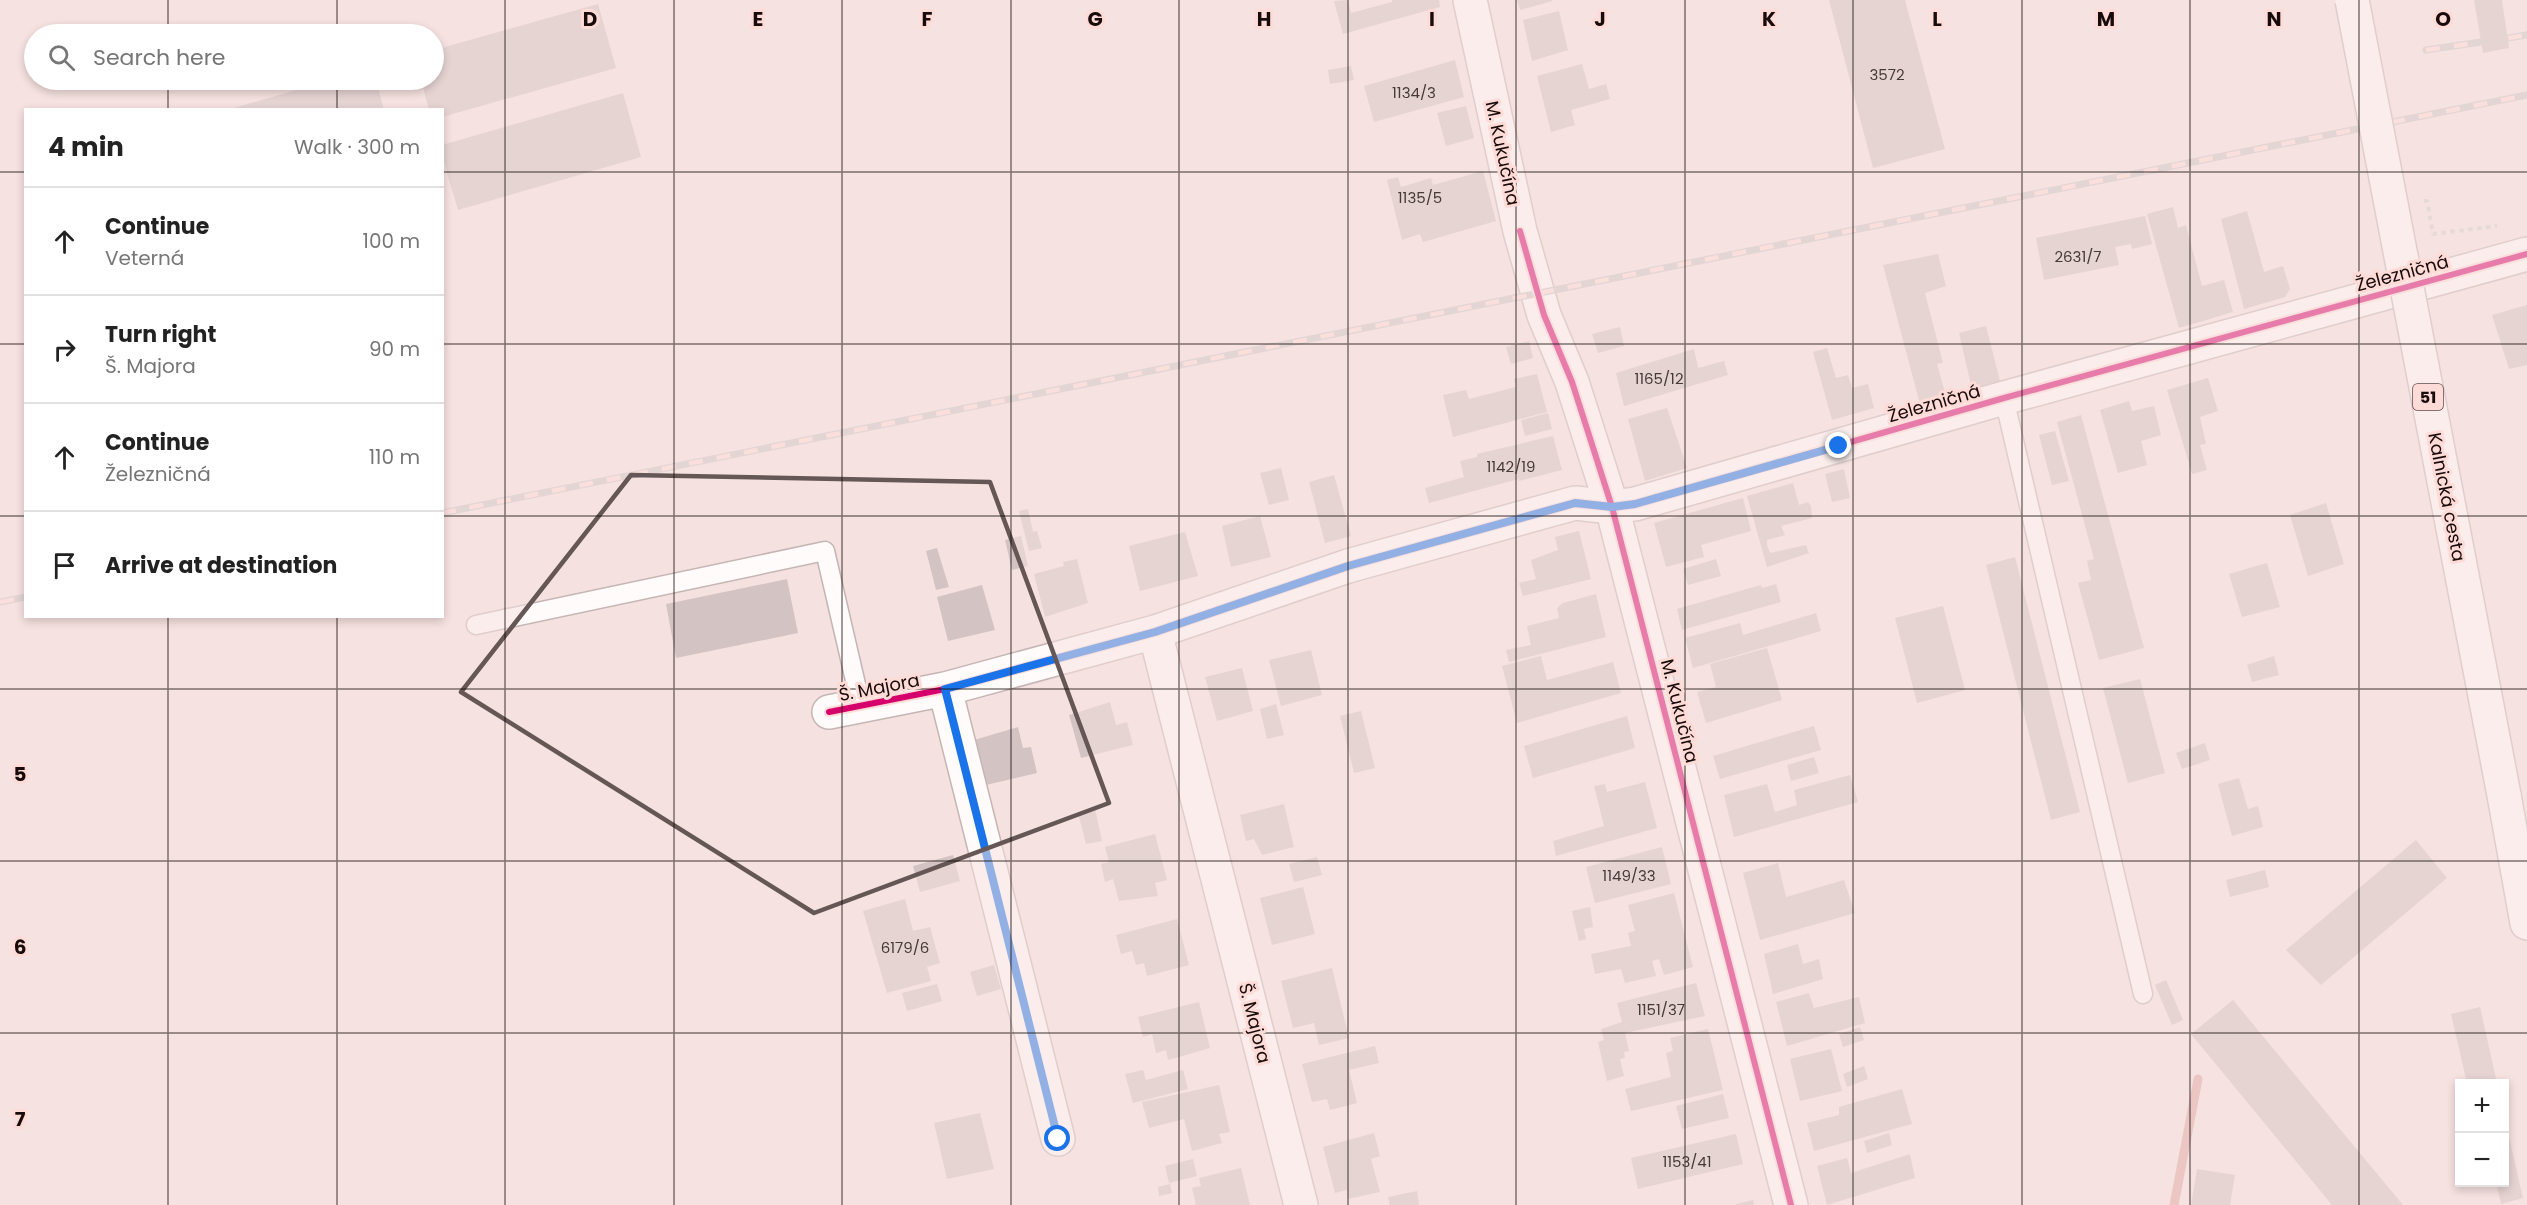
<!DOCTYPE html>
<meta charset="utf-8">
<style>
body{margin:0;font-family:Poppins,sans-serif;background:#f2f2f2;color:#222}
.controls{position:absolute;right:18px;bottom:18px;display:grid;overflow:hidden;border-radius:0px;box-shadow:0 3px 9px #0003}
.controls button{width:54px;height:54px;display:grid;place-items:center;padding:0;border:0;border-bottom:2px solid #e0e0e0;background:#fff;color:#222;font:30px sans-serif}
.stop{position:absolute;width:18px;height:18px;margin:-14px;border:4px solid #1a73e8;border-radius:50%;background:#fff}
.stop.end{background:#1a73e8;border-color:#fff;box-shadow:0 2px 6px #0008}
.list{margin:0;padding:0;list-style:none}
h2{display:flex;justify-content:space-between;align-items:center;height:78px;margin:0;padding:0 24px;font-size:26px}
h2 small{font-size:20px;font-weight:400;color:#767676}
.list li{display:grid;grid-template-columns:39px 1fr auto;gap:18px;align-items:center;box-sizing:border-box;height:108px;padding:0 24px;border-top:2px solid #e0e0e0}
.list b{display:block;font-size:22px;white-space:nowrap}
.list p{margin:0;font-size:20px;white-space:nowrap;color:#767676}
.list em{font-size:20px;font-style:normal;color:#767676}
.icon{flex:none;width:33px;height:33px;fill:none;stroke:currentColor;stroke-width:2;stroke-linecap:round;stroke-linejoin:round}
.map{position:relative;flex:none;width:2527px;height:1205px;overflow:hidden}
.search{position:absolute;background:#fff;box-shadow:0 3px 9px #0003;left:24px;top:24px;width:420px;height:66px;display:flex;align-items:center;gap:15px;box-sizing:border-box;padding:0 21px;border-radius:33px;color:#767676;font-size:22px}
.panel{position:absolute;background:#fff;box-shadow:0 3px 9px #0003;left:24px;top:108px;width:420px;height:510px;border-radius:0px}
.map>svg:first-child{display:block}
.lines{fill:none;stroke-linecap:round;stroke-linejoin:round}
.stream{stroke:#dda4a0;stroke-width:9}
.building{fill:#d3c4c3}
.lane-casing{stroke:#c5b5b4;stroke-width:21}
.street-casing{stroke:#c5b5b4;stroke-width:36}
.primary-casing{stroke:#c5b5b4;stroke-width:36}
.path{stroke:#d5cfce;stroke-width:4;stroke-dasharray:4.5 4.5;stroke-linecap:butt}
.lane{stroke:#fefbfa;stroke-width:18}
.street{stroke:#fefbfa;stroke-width:33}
.primary{stroke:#fefbfa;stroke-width:33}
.rail-casing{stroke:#cbc6c6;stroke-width:7}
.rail{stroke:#fedbd7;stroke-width:4.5;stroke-dasharray:14;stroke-linecap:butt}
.primary-bridge-casing{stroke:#c5b5b4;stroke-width:36;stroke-linecap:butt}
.primary-bridge{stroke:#fefbfa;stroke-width:33}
.cycleway-casing{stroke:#fedbd7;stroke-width:10}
.cycleway{stroke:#d6006c;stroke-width:6}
.route{stroke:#1a73e8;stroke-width:8}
.marked{fill:none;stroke:#655756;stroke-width:4.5;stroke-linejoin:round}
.grid{fill:none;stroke:#170c0b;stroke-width:1.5;stroke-opacity:0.55}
.labels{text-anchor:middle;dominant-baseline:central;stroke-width:6;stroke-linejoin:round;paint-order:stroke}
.number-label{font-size:15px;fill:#463a39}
.shield{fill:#fedbd7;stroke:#5c4a48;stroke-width:1.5}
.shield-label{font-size:16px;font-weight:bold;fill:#170c0b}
.street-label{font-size:18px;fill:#170c0b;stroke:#fedbd7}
.grid-label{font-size:20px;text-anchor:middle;font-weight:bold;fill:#170c0b;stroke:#fedbd7;stroke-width:6;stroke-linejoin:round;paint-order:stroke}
</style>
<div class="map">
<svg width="2527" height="1205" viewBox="0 0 2527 1205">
<rect width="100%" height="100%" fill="#f5e2e0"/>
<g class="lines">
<path class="stream" d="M2174,1205L2198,1079"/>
</g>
<path class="building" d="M1348,0L1351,13L1392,2V0H1439L1440,7L1343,34L1334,1Z
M1517,0H1552V1L1520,10Z
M1829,0H1905L1945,149L1873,168Z
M2474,0H2502L2509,48L2483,53Z
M598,4L616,68L442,117V110H429L421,80H434V50Z
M1559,11L1568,50L1532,61L1523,20Z
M1455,60L1464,97L1374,122L1364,86Z
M1582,64L1589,89L1606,84L1610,99L1571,110L1575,125L1551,132L1537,76Z
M1351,66L1354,80L1330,84L1328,70Z
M330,80H376L384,110H227Z
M623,93L641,157L458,210L442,156V145Z
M1466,106L1474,138L1446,146L1437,113Z
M1483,171L1496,221L1423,242L1420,234L1402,240L1387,180L1398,177L1401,187L1431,178L1433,185Z
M2173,207L2178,228L2186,225L2202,286L2224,280L2233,312L2179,328L2147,214Z
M2247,211L2264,272L2283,266L2290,289L2285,297L2244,309L2221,219Z
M2145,216L2152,244L2132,249L2131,244L2115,247L2119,265L2044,280L2036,238Z
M1938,254L1946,286L1925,293L1943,363L1937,364L1946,396L1920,404L1883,265Z
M2527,305V365L2509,369L2492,315Z
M1986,326L2000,381L1972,389L1959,333Z
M1620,327L1624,346L1598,353L1592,334Z
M1529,341L1533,358L1511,364L1506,347Z
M1827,348L1836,378L1848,375L1852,388L1868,384L1874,408L1832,420L1813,352Z
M1694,349L1698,368L1724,361L1728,375L1624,406L1616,373Z
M1537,374L1547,412L1453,437L1443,395L1466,390L1469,399L1516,387L1514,379Z
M2208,378L2218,411L2200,417L2206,444L2200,445L2207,470L2192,474L2167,390Z
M2129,401L2132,411L2154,406L2161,435L2141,441L2147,465L2118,473L2100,410Z
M1667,408L1687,468L1645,481L1628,419Z
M1548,413L1552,429L1525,436L1521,420Z
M2081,415L2144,648L2099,660L2078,583L2091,580L2087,561L2094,559L2057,422Z
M2055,431L2069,481L2052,485L2039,435Z
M1553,436L1562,470L1519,481V479L1429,503L1425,488L1464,477L1460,461L1477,457V454Z
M1281,468L1289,500L1269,505L1260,473Z
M1844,469L1850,498L1832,502L1825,474Z
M1334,475L1351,536L1325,543L1309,482Z
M1793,483L1799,505L1808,502L1811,506L1812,518L1781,526L1785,535L1767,540V545L1770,553L1806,545L1809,553L1767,567L1747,496Z
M1743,498L1751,531L1701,545L1704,557L1666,567L1654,523Z
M2326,503L2344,564L2308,576L2290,515Z
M1028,509L1033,532L1037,531L1042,548L1029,551L1019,511Z
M1260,516L1271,557L1231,567L1222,526Z
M1579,531L1591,579L1523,596L1519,583L1536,579L1531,560L1558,550L1555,537Z
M1185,532L1198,576L1140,591L1129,546Z
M1021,536L1028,566L1012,570L1005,540Z
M937,548L949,587L936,590L926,551Z
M2015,557L2080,812L2051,820L1986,565Z
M1077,559L1088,603L1045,617L1034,574L1064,566L1063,562Z
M1716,559L1721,576L1688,585L1683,569Z
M2267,563L2280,607L2242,617L2229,574Z
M787,579L798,633L676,658L666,604Z
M1776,584L1781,602L1682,630L1677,609L1761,585L1762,588Z
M982,585L995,630L948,641L937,597Z
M1596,594L1606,637L1509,662L1506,650L1531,645L1527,626L1559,618L1557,608L1563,603Z
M1943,606L1965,690L1917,703L1895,618Z
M1816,613L1821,631L1693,668L1685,638L1740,623L1743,635Z
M1767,648L1782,700L1706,723L1697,692L1716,687L1710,664Z
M1311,650L1322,695L1281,706L1269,660Z
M1541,656L1547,680L1613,662L1621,693L1517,723L1502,666Z
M2274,656L2279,675L2252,682L2247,665Z
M1242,668L1253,711L1217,721L1205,677Z
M2140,679L2165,773L2128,783L2103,688Z
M1110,702L1116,725L1127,722L1133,745L1081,758L1069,715Z
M1276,704L1284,735L1267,739L1260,709Z
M1361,711L1375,768L1354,773L1340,716Z
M1627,716L1635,748L1533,778L1524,746Z
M1814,726L1821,750L1720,779L1713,756Z
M1018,727L1023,748L1031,747L1037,773L986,785L974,740Z
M2205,743L2210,760L2182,769L2176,753Z
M1814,757L1819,773L1791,781L1787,765Z
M1850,775L1858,802L1734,837L1724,795L1767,784L1775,812L1797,805L1794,790Z
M2239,778L2248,809L2258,806L2263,827L2232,836L2218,784Z
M1645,782L1657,828L1556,856L1553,841L1604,826L1594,786L1605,784L1607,792Z
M1284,804L1294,847L1262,855L1254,839L1246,841L1240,815Z
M1095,809L1102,841L1086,844L1078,813Z
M1155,834L1167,880L1155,883L1158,896L1119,901L1113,879L1105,882L1101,864L1109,862L1105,847Z
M2416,840L2447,878L2321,985L2286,950Z
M1662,847L1671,884L1595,903L1586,867Z
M953,855L960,881L920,892L913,866Z
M1317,857L1322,875L1294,882L1289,864Z
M1778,863L1786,897L1844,880L1855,913L1760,940L1743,873Z
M2265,870L2269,887L2230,897L2226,880Z
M1303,887L1315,934L1272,945L1260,898Z
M1674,893L1693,967L1664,975L1659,959L1652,961L1656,976L1625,983L1621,969L1595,974L1591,954L1631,946L1628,933L1635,931L1628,905Z
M905,899L913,931L930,927L940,963L927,967L931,981L887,993L863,911Z
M1590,907L1593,927L1584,929L1586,939L1579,941L1572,911Z
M1177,919L1189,965L1147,976L1144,963L1136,965L1132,951L1121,954L1116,935Z
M1798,944L1803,964L1819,959L1823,979L1773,994L1764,954Z
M994,965L1001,989L977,996L970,972Z
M1332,968L1349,1038L1319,1045L1314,1023L1293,1028L1281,981Z
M2166,980L2183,1020L2172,1025L2155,985Z
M1696,983L1705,1016L1625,1033L1629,1051L1624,1052L1625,1058L1620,1059L1624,1076L1607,1081L1598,1042L1604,1040L1601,1029L1622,1022L1617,1003Z
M937,984L942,1001L907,1011L902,993Z
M1809,993L1814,1008L1859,997L1865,1023L1787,1046L1776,1002Z
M2233,1000L2257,1029L2403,1205H2332L2191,1034Z
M1199,1002L1210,1048L1168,1060L1166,1050L1156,1053L1152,1034L1143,1037L1138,1017Z
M2480,1007L2497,1083H2467L2451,1014Z
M1860,1027L1864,1040L1843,1047L1839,1034Z
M1708,1029L1723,1090L1631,1111L1625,1089L1671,1077L1666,1053L1673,1051L1670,1038Z
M1375,1046L1379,1063L1349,1070L1357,1103L1330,1110L1327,1099L1312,1102L1302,1064Z
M1831,1049L1842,1091L1800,1101L1790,1059Z
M1864,1066L1868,1079L1847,1087L1843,1074Z
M1143,1070L1146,1080L1183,1070L1188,1089L1133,1103L1125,1074Z
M1219,1085L1230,1132L1219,1134L1222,1143L1192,1151L1184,1119L1149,1128L1142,1102Z
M1902,1089L1912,1124L1814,1151L1807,1123L1839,1115V1107Z
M1723,1094L1729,1118L1682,1129L1676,1106Z
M980,1113L994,1169L947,1179L934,1123Z
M2505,1119L2523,1198L2501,1204L2496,1182H2505Z
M1374,1133L1380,1156L1371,1159L1380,1192L1348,1199L1347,1190L1335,1193L1323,1147Z
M1889,1133L1892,1145L1867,1153L1864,1141Z
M1736,1134L1743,1164L1638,1189L1631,1158Z
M1910,1154L1915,1178L1827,1205L1817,1166L1847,1158L1851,1173Z
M1193,1159L1197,1176L1169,1183L1165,1166Z
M1241,1168L1250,1205H1196L1192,1188L1201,1186L1199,1178Z
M2197,1169L2235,1175L2230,1205H2191Z
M1170,1184L1172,1193L1159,1196L1158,1187Z
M1417,1191L1419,1205H1390L1388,1197Z
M1753,1200L1754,1205H1736V1204Z"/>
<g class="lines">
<g class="lane-casing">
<path id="lane" d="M2004,398L2143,994
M476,625L825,551L861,706"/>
</g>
<g class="street-casing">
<path id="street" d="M1470,0L1520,231L1544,315L1572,382L1612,507L1791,1205
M1155,632L1301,1205
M945,689L1058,1139
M829,712L945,689L1155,632L1348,566L1575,503L1612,507L1635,504L2004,398L2527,254"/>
</g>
<g class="primary-casing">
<path id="primary" d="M2504,795L2527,923"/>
</g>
<path class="path" d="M2424,201H2427L2433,234L2497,226"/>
<use href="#lane" class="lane"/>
<use href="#street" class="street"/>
<use href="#primary" class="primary"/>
<g class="rail-casing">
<path id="rail" d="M2508,38L2527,35
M2426,50L2481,42
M442,513L2527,95
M0,602L26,597"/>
</g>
<use href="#rail" class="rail"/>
<g class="primary-bridge-casing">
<path id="primary-bridge" d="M2352,0L2504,795"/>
</g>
<use href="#primary-bridge" class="primary-bridge"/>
<g class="cycleway-casing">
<path id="cycleway" d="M1520,231L1544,315L1572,382L1612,507L1791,1205
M829,712L945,689L1155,632L1348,566L1575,503L1612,507L1635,504L2004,398L2527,254"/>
</g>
<use href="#cycleway" class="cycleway"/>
</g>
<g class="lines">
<path class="route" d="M1058,1139L945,689L1155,632L1348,566L1575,503L1612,507L1635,504L1839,446"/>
</g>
<path d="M0 0H2527V1205H0ZM631,475L990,482L1109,803L814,913L461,692Z" fill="#f5e2e0" fill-opacity=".55" fill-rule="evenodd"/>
<path class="marked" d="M631,475L990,482L1109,803L814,913L461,692Z"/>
<path class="grid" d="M168,0V34M337,0V34M505,0V1205M674,0V1205M842,0V1205M1011,0V1205M1179,0V1205M1348,0V1205M1516,0V1205M1685,0V1205M1853,0V1205M2022,0V1205M2190,0V1205M2359,0V1205M168,80V110M337,80V110M0,172H26M442,172H2527M0,344H26M442,344H2527M0,516H26M442,516H2527M168,616V1205M337,616V1205M0,689H2527M0,861H2527M0,1033H2527"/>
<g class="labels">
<g class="number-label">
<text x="1887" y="74">3572</text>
<text x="1414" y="92">1134/3</text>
<text x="1420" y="197">1135/5</text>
<text x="2078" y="256">2631/7</text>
<text x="1659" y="378">1165/12</text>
<text x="1511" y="466">1142/19</text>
<text x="1629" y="875">1149/33</text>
<text x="905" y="947">6179/6</text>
<text x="1661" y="1009">1151/37</text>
<text x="1687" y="1161">1153/41</text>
</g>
<rect class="shield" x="2413" y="384" width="30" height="26" rx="4.5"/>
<g class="shield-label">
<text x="2428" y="397">51</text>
</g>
<g class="street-label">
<text transform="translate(1503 153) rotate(78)">M. Kukučína</text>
<text transform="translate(2402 273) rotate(-15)">Železničná</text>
<text transform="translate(1934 403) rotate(-16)">Železničná</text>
<text transform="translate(2447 497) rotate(79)">Kalnická cesta</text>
<text transform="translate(879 687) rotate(-11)">Š. Majora</text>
<text transform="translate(1680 711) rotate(76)">M. Kukučína</text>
<text transform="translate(1255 1023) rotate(76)">Š. Majora</text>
</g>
</g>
<g class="grid-label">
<text x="590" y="26">D</text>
<text x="758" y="26">E</text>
<text x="927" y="26">F</text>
<text x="1095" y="26">G</text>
<text x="1264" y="26">H</text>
<text x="1432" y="26">I</text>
<text x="1600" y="26">J</text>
<text x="1769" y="26">K</text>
<text x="1937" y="26">L</text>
<text x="2106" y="26">M</text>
<text x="2274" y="26">N</text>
<text x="2443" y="26">O</text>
<text x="20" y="781">5</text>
<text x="20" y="954">6</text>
<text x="20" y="1126">7</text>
</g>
</svg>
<div class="controls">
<button>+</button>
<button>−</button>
</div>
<div class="stop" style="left:1058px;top:1139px"></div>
<div class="stop end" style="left:1839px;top:446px"></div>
<div class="search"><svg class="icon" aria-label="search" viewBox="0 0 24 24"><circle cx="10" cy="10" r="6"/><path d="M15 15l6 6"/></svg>Search here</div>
<section class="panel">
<h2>4 min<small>Walk · 300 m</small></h2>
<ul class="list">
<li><svg class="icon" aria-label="ahead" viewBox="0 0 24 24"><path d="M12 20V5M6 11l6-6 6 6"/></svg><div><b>Continue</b><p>Veterná</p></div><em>100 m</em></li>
<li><svg class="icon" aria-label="right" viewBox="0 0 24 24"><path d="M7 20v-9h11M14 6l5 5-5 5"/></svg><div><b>Turn right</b><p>Š. Majora</p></div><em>90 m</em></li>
<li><svg class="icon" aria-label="ahead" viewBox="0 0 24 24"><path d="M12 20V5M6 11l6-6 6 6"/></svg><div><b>Continue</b><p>Železničná</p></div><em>110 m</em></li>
<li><svg class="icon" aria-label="arrive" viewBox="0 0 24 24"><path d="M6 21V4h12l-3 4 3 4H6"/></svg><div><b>Arrive at destination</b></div></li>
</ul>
</section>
</div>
